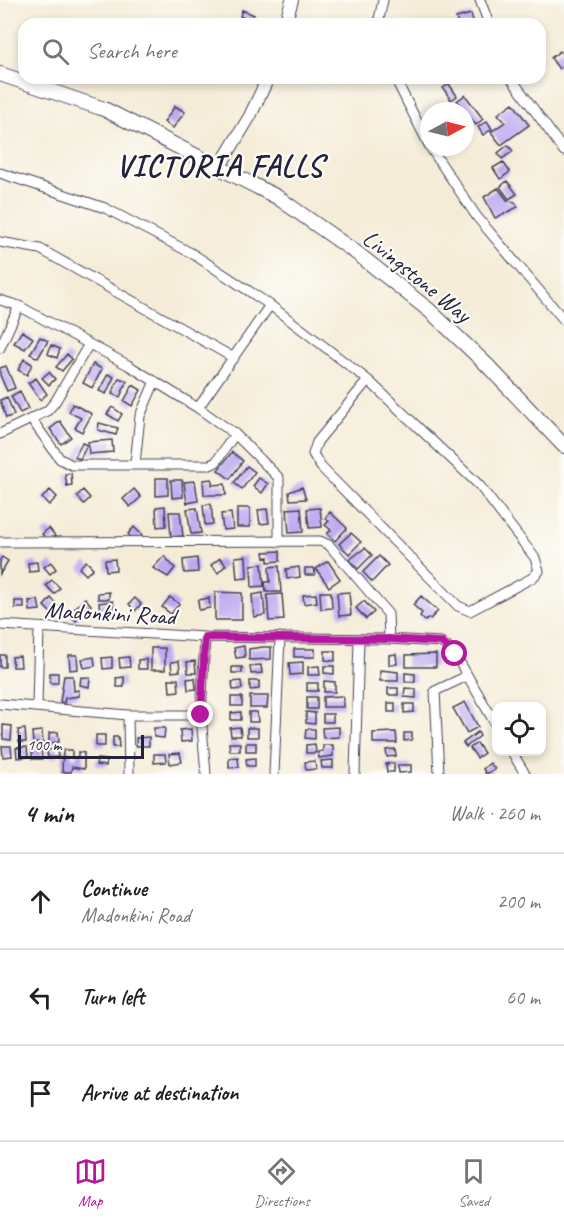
<!DOCTYPE html>
<meta charset="utf-8">
<style>
body{margin:0;font-family:Caveat,sans-serif;background:#f2f2f2;color:#202124}
.controls{position:absolute;right:18px;bottom:18px;display:grid;overflow:hidden;border-radius:12px;box-shadow:0 3px 9px #0003}
.controls button{width:54px;height:54px;display:grid;place-items:center;padding:0;border:0;border-bottom:2px solid #e0e0e0;background:#fff;color:#202124;font:30px sans-serif}
.compass{position:absolute;left:420px;top:102px;width:54px;height:54px;border-radius:50%;background:#fff;box-shadow:0 3px 9px #0003;rotate:83deg}
.scale{position:absolute;left:18px;bottom:15px;width:126px;box-sizing:border-box;padding-left:6px;border:3px solid #22223b;border-top:0;font-size:16px;line-height:21px;white-space:nowrap;color:#22223b;-webkit-text-stroke:4px #fdfcf7;paint-order:stroke}
.stop{position:absolute;width:18px;height:18px;margin:-14px;border:4px solid #b5179e;border-radius:50%;background:#fff}
.stop.end{background:#b5179e;border-color:#fff;box-shadow:0 2px 6px #0008}
.list{margin:0;padding:0;list-style:none}
h2{display:flex;justify-content:space-between;align-items:center;height:78px;margin:0;padding:0 24px;font-size:26px}
h2 small{font-size:20px;font-weight:400;color:#757577}
.list li{display:grid;grid-template-columns:39px 1fr auto;gap:18px;align-items:center;box-sizing:border-box;height:96px;padding:0 24px;border-top:2px solid #e0e0e0}
.list b{display:block;font-size:22px;white-space:nowrap}
.list p{margin:0;font-size:20px;white-space:nowrap;color:#757577}
.list em{font-size:20px;font-style:normal;color:#757577}
.icon{flex:none;width:33px;height:33px;fill:none;stroke:currentColor;stroke-width:2;stroke-linecap:round;stroke-linejoin:round}
.map{position:relative;flex:none;width:564px;height:774px;overflow:hidden}
.search{position:absolute;background:#fff;box-shadow:0 3px 9px #0003;left:18px;right:18px;top:18px;height:66px;display:flex;align-items:center;gap:15px;box-sizing:border-box;padding:0 21px;border-radius:18px;color:#757577;font-size:22px}
.sheet{height:366px;background:#fff}
nav{display:flex;justify-content:space-around;align-items:center;box-sizing:border-box;height:84px;border-top:2px solid #e0e0e0;background:#fff;font-size:16px;color:#757577}
nav a{display:grid;justify-items:center;gap:3px}
nav .on{color:#b5179e}
.map>svg:first-child{display:block}
.building{fill:#bca7f1}
.lines{fill:none;stroke-linecap:round;stroke-linejoin:round}
.minor-casing{stroke:#424053;stroke-width:11}
.major-casing{stroke:#424053;stroke-width:14}
.highway-casing{stroke:#424053;stroke-width:16}
.minor{stroke:#fff;stroke-width:9}
.major{stroke:#fff;stroke-width:12}
.highway{stroke:#fff;stroke-width:14}
.route{stroke:#b5179e;stroke-width:8}
.labels{text-anchor:middle;dominant-baseline:central;stroke-width:4.5;stroke-linejoin:round;paint-order:stroke}
.street-label{font-size:24px;fill:#22223b;stroke:#fdfcf7}
.district-label{font-size:30px;font-weight:bold;letter-spacing:1.5px;fill:#22223b;stroke:#fdfcf7}
</style>
<div class="map">
<svg width="564" height="774" viewBox="0 0 564 774">
<rect width="100%" height="100%" fill="#fdfcf7"/>
<filter id="ink" filterUnits="userSpaceOnUse"><feTurbulence type="fractalNoise" baseFrequency=".0167" numOctaves="2"/><feDisplacementMap in="SourceGraphic" scale="12" xChannelSelector="R" yChannelSelector="G"/><feConvolveMatrix kernelMatrix="1 2 1 2 8 2 1 2 1" color-interpolation-filters="sRGB"/></filter>
<filter id="wash" filterUnits="userSpaceOnUse"><feTurbulence type="fractalNoise" baseFrequency=".008" numOctaves="4" result="noise"/><feDisplacementMap in="SourceGraphic" scale="24" xChannelSelector="R" yChannelSelector="G"/><feGaussianBlur stdDeviation="1.35" result="paint"/><feColorMatrix in="noise" values="0 0 0 0 0 0 0 0 0 0 0 0 0 0 0 0 0 1.4 0 .05"/><feComposite in="paint" operator="in"/></filter>
<g filter="url(#wash)">
<rect width="100%" height="100%" fill="#f5ecd8"/>
<g id="blocks">
<path class="building" d="M242,10L254,15L251,21L240,16Z
M471,14L474,24H458L456,18Z
M560,51L564,55V65L559,69L551,58Z
M449,84L457,96L451,100L443,88Z
M465,95L483,119L476,125L457,101Z
M513,103L529,125L501,145L491,132L505,122L498,114Z
M175,106L185,112L173,128L164,122Z
M487,121L492,129L483,135L478,127Z
M508,145L513,151L502,159L498,153Z
M503,162L510,172L500,179L493,168Z
M507,181L517,194L509,199L500,187Z
M498,188L508,201L515,202L518,207L495,218L484,197Z
M22,331L33,338L25,349L14,343Z
M40,337L48,341L38,358L30,354Z
M51,345L60,349L57,358L48,354Z
M67,354L72,359L62,371L56,367Z
M24,359L32,364L27,375L18,370Z
M93,364L102,369L92,388L83,383Z
M6,366L15,388L7,391L0,375V368Z
M49,372L55,379L49,385L42,378Z
M108,374L114,377L106,394L99,391Z
M36,378L47,394L40,400L28,383Z
M119,378L127,381L120,397L112,394Z
M133,385L141,390L132,406L124,401Z
M20,391L28,409L20,413L11,396Z
M7,397L14,415L6,418L0,400Z
M73,404L92,414L82,432L75,428L81,418L69,412Z
M112,407L122,414L118,421L107,414Z
M60,421L71,437L61,444L50,429Z
M99,423L118,428L116,435L98,430Z
M112,440L113,452L89,454L88,442Z
M82,443L87,445L80,459L75,457Z
M232,452L243,461L230,479L218,470Z
M247,466L255,472L242,489L234,483Z
M71,473L72,485L67,486L65,474Z
M156,478H168V495L156,496Z
M259,478L268,484L262,493L253,486Z
M212,479V485L225,484L226,495H204L203,480Z
M171,480H182L183,497L172,498Z
M195,481L198,501L187,503L184,482Z
M302,487L306,499L290,500L289,492Z
M134,489L141,497L130,507L123,499Z
M50,490L57,497L49,505L42,498Z
M83,490L90,498L84,504L77,496Z
M211,504L213,524L205,525L203,505Z
M165,506L166,526L157,527L156,507Z
M197,508L201,533L191,534L187,509Z
M237,508H250V527H237Z
M301,508L303,532L289,533L287,509Z
M320,508L322,527L309,528L307,509Z
M267,509L269,523L260,524L258,510Z
M169,512H180L183,536L171,537Z
M330,512L347,528L335,541L327,534L331,530L325,525L329,521L325,518Z
M231,513L233,529L223,530L221,514Z
M134,527L142,535L136,542L128,534Z
M49,528L56,537L50,543L42,534Z
M351,533L361,542L349,554L339,544Z
M365,548L372,555L358,569L349,560Z
M280,551V561L268,562V557L265,558L264,552Z
M164,556L175,568L168,577L153,568Z
M246,556L247,578L237,579L235,557Z
M379,556L388,565L372,582L363,572Z
M2,557L8,561L0,574V560Z
M197,558L198,572L184,573L183,560Z
M220,558L226,565L218,573L211,565Z
M115,559L116,570L106,571L105,560Z
M86,561L93,568L86,575L79,568Z
M328,561L340,579L329,587L316,569Z
M37,562L38,571L29,572L28,563Z
M51,562L56,569L50,574L44,567Z
M262,564L264,586L252,587L251,565Z
M279,566L281,592H266L265,582H270L269,567Z
M299,567L300,577L287,579L286,569Z
M305,568H314L315,575H305Z
M52,580L60,588L54,594L46,585Z
M109,592V599H98V593Z
M215,592L242,593V620H215Z
M320,592H331L332,608L321,609Z
M349,592L351,615L339,616L337,593Z
M263,593L265,615L254,617L252,595Z
M282,594L284,620L269,621L267,595Z
M316,594L317,602L304,604L303,595Z
M421,596L438,611L430,619L428,618L425,621L420,616L422,613L413,605Z
M170,597L179,604L171,614L162,607Z
M51,598L59,607L52,614L44,606Z
M85,598L91,605L76,621L69,614Z
M135,598L141,604L135,611L129,604Z
M209,598L210,608L199,610L198,600Z
M38,600L40,610L30,611L29,601Z
M15,601H24V608H15Z
M113,601L114,611L100,613L99,603Z
M364,601L374,612L366,619L356,608Z
M244,646L245,657L236,658L234,648Z
M263,647H271V659L249,660V649Z
M151,648H165V670H151Z
M294,649H315V657H294Z
M325,651H335V661L325,660Z
M396,654L397,664L389,665V655Z
M436,654V667H406V655Z
M0,655H5V667H0Z
M69,655H77L78,669L70,670Z
M20,656L21,667H13L12,657Z
M94,657L95,666L84,668L82,659Z
M112,657V668L103,669L102,658Z
M129,657L130,667L120,668L119,658Z
M146,659L147,669H138V660Z
M179,661L180,671L172,672L171,662Z
M195,661L196,673H188L187,662Z
M303,662V674L290,675L289,663Z
M261,665L262,673L251,674L250,666Z
M319,666L320,675H308V667Z
M324,666H334V674L324,673Z
M232,667H242V673H232Z
M380,670L398,672V681H380Z
M50,673H58V683H50Z
M405,673L415,674V682H405Z
M64,676H73L74,691L79,690V696L65,698L64,703L60,702Z
M81,677L90,678L89,687L80,685Z
M124,677V687H117L116,678Z
M195,678L196,689L188,690L187,679Z
M169,679H178L179,691L170,692Z
M241,681L242,689L233,690L232,682Z
M250,681H259V689L250,690Z
M324,681L335,682V692H324Z
M307,683H318V691H307Z
M388,688H398V695H388Z
M405,688L416,689V698L404,697Z
M250,696H268L267,708H250Z
M343,696V707H323V697Z
M231,697H242V706H231Z
M307,697H317V709H307Z
M465,702L478,727L467,733L453,708Z
M388,703H395V712H388Z
M404,704H414V712L404,713Z
M241,712V720H231V713Z
M249,712H257L258,722H249Z
M306,712L315,713V724L306,723Z
M323,714H333V722H323Z
M3,725L12,726L11,740L3,739Z
M240,727L241,736H231L230,728Z
M339,727V737L323,738L322,728Z
M154,728H165L164,738L154,737Z
M247,728H258V737H247Z
M25,729L26,742H19L18,730Z
M191,729L192,741L181,742L180,730Z
M306,729H315V739L305,738Z
M42,731L43,743H33L32,732Z
M58,732L59,742L49,743V733Z
M396,732L397,743H373V733Z
M478,732L480,736L466,747L463,743Z
M404,733H412V740L404,741Z
M96,735H105V746H96Z
M113,737H118L119,747H113Z
M149,737V746H136V738Z
M229,743H240V751H230Z
M246,743H256V751H246Z
M477,743L484,753L477,758L470,748Z
M315,744L316,753H306V745Z
M323,745H333V756L319,758L318,752L323,751Z
M2,746H11L12,756L3,757Z
M27,747L28,757L17,758L16,748Z
M41,747L42,759H32V748Z
M57,749L58,757L48,758L47,750Z
M395,749L396,756L387,757L386,750Z
M63,750H72V758L78,757V752L84,753V769L72,767L71,772H62Z
M180,753L182,762L170,764L169,754Z
M154,754H165L166,762L154,763Z
M238,757L239,767L229,768V758Z
M255,758V766H247L246,759Z
M97,759L107,760L106,766L96,765Z
M333,760V768H322L321,761Z
M315,761L316,769L306,770L305,762Z
M394,763V772H387L386,764Z
M490,763L495,769L486,774L483,769Z
M398,765H411V772L399,773Z"/>
</g>
</g>
<g filter="url(#ink)">
<use href="#blocks" fill-opacity="0" stroke="#424053" stroke-width="1.5"/>
<g class="lines">
<g class="minor-casing">
<path id="minor" d="M480,0L489,24
M378,24L383,0
M395,78L429,145
M511,78L564,151
M430,147L477,217L564,320
M0,173L105,208L193,254L270,305L368,380L479,485L535,558L539,571L532,578L470,611L458,606L321,467L313,454L317,442L368,380
M0,242L40,249L234,358
M0,300L19,306L128,365L198,408L235,434L279,478V542
M0,348L19,306
M198,408L270,305
M32,420L60,459L72,465H210L216,462L235,434
M0,434L47,411L55,402L89,344
M135,464L140,416L155,381
M0,542L320,541L329,545L388,614L389,639
M0,625L205,637L389,639L441,642L455,654L496,725
M205,637L201,715L206,774
M0,704L128,715H201
M37,707L39,628
M128,715L129,774
M512,752L525,774
M274,774L280,637
M355,774L359,639
M439,774L435,691L467,676"/>
</g>
<g class="major-casing">
<path id="major" d="M285,24L292,0
M220,166L250,116L268,78"/>
</g>
<g class="highway-casing">
<path id="highway" d="M0,74L104,109L277,197L358,254L430,311L487,365L564,446"/>
</g>
<use href="#minor" class="minor"/>
<use href="#major" class="major"/>
<use href="#highway" class="highway"/>
</g>
</g>
<g class="lines" filter="url(#ink)">
<path class="route" d="M201,715L205,637L389,639L441,642L455,654"/>
</g>
<g class="labels">
<g class="street-label">
<text transform="translate(417 276) rotate(39)">Livingstone Way</text>
<text transform="translate(110 613) rotate(3)">Madonkini Road</text>
</g>
<g class="district-label">
<text x="220" y="166">VICTORIA FALLS</text>
</g>
</g>
</svg>
<div class="controls">
<button><svg class="icon" aria-label="locate" viewBox="0 0 24 24"><circle cx="12" cy="12" r="6"/><path d="M12 2v4M12 18v4M2 12h4M18 12h4"/></svg></button>
</div>
<svg class="compass" viewBox="-18 -18 36 36"><path d="M0-13l5 13h-10z" fill="#e53935"/><path d="M0 13l5-13h-10z" fill="#757577"/></svg>
<div class="scale">100 m</div>
<div class="stop" style="left:455px;top:654px"></div>
<div class="stop end" style="left:201px;top:715px"></div>
<div class="search"><svg class="icon" aria-label="search" viewBox="0 0 24 24"><circle cx="10" cy="10" r="6"/><path d="M15 15l6 6"/></svg>Search here</div>
</div>
<section class="sheet">
<h2>4 min<small>Walk · 260 m</small></h2>
<ul class="list">
<li><svg class="icon" aria-label="ahead" viewBox="0 0 24 24"><path d="M12 20V5M6 11l6-6 6 6"/></svg><div><b>Continue</b><p>Madonkini Road</p></div><em>200 m</em></li>
<li><svg class="icon" aria-label="left" viewBox="0 0 24 24"><path d="M17 20v-9H6M10 6l-5 5 5 5"/></svg><div><b>Turn left</b></div><em>60 m</em></li>
<li><svg class="icon" aria-label="arrive" viewBox="0 0 24 24"><path d="M6 21V4h12l-3 4 3 4H6"/></svg><div><b>Arrive at destination</b></div></li>
</ul>
</section>
<nav>
<a class="on"><svg class="icon" aria-label="map" viewBox="0 0 24 24"><path d="M3 6l6-2 6 2 6-2v14l-6 2-6-2-6 2zM9 4v14M15 6v14"/></svg>Map</a>
<a><svg class="icon" aria-label="directions" viewBox="0 0 24 24"><path d="M12 3l9 9-9 9-9-9zM9 14v-3h6M13 9l2 2-2 2"/></svg>Directions</a>
<a><svg class="icon" aria-label="saved" viewBox="0 0 24 24"><path d="M7 4h10v16l-5-4-5 4z"/></svg>Saved</a>
</nav>
